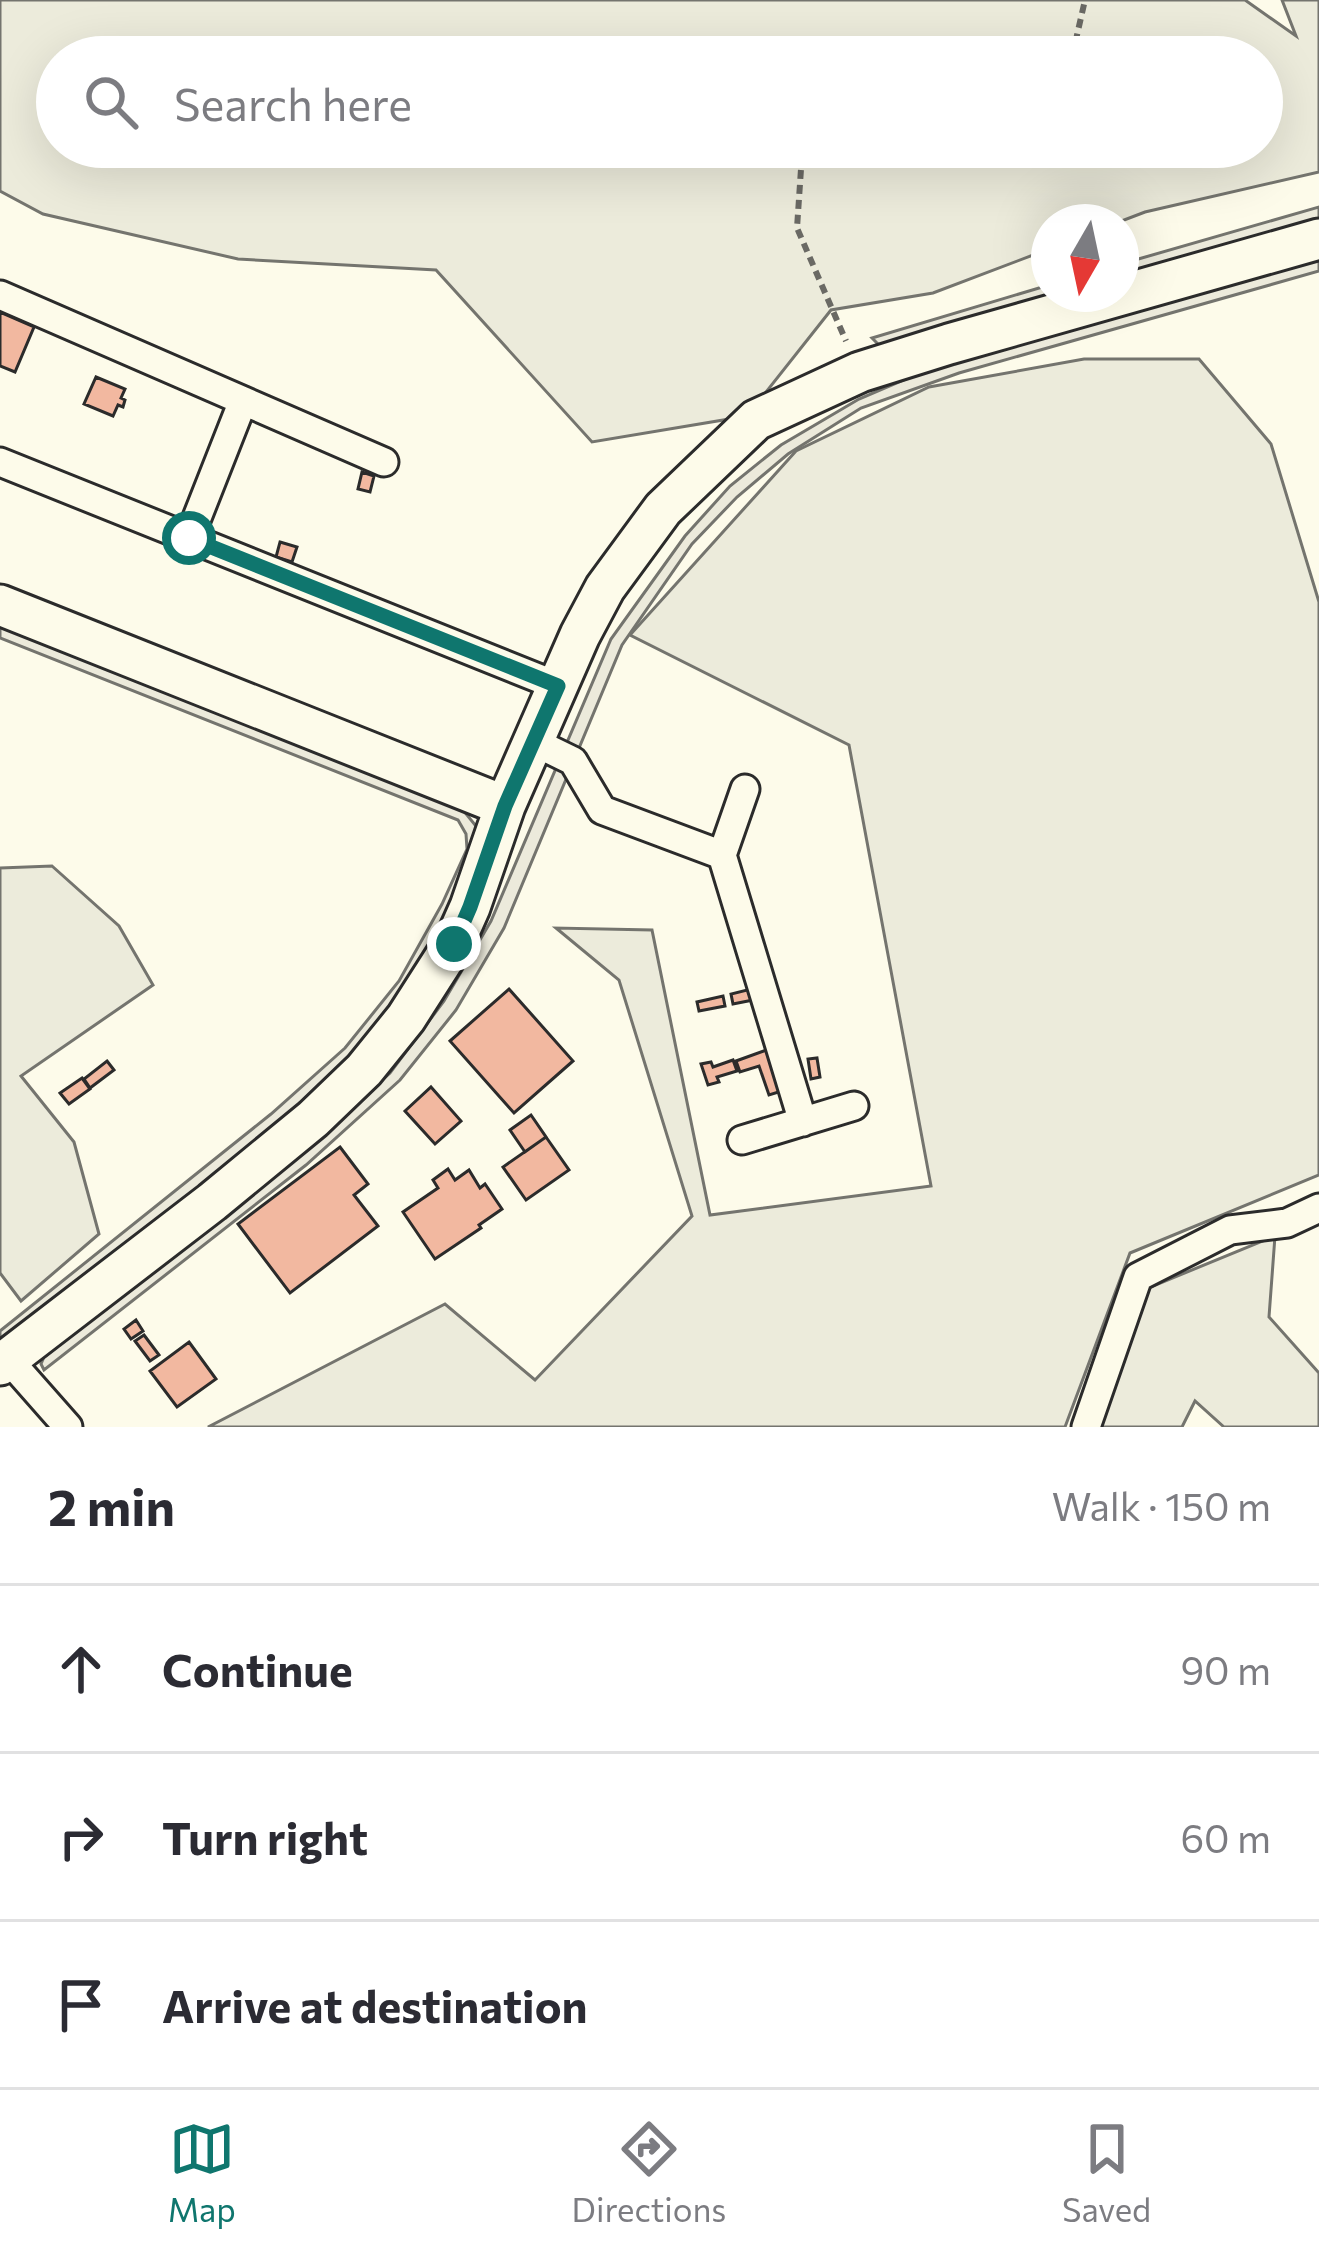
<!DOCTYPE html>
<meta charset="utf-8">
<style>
body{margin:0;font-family:Commissioner,sans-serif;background:#f2f2f3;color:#2b2b33}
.compass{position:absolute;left:1031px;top:204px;width:108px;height:108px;border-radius:50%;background:#fff;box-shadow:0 12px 48px #0002;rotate:189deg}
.stop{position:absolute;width:36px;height:36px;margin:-27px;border:9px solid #0f766e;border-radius:50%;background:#fff}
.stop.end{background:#0f766e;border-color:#fff;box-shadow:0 3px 12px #0008}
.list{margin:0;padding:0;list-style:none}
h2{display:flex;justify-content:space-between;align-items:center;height:156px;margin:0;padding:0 48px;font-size:51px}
h2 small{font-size:39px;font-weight:400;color:#7c7c81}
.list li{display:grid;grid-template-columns:78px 1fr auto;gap:36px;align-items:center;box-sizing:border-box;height:168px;padding:0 48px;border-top:3px solid #e1e1e2}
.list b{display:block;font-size:45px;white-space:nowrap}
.list em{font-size:39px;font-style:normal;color:#7c7c81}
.icon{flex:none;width:66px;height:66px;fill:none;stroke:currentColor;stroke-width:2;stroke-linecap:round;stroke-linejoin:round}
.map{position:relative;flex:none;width:1319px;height:1427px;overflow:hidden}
.search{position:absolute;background:#fff;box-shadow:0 12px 48px #0002;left:36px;right:36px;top:36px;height:132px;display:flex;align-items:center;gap:30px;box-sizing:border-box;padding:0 42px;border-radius:66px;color:#7c7c81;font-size:45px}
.sheet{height:660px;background:#fff}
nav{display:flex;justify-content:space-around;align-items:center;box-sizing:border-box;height:168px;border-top:3px solid #e1e1e2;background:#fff;font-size:33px;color:#7c7c81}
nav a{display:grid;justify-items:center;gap:6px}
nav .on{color:#0f766e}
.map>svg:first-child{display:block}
.green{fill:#ecebdb;stroke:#74746e;stroke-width:3;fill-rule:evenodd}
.parking{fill:#eceadb;stroke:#74746e;stroke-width:3}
.building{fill:#f2b8a0;stroke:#2b2b2b;stroke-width:3}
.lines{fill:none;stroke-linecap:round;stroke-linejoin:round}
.street-casing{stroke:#2b2b2b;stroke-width:33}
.secondary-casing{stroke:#2b2b2b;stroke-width:45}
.path{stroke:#6a6964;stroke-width:6;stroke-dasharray:9 6;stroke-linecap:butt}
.street{stroke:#fdfbea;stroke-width:27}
.secondary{stroke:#fdfbea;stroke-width:39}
.route{stroke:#0f766e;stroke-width:15}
</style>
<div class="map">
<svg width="1319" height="1427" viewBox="0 0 1319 1427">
<rect width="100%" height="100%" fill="#fdfbea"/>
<path class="green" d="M0,0H1245L1296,36L1282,0H1319V172L1145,212L1119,222H1049V249L933,293L831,310L747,416L592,442L436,270L238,259L43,214L0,191ZM57,57H1262V147H57Z
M1084,359H1199L1271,444L1319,602V1175L1130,1253L1065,1427H208L445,1304L535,1380L692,1216L619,980L556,928L652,930L710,1215L931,1186L849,745L630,635L796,451L929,387Z
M52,866L119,926L153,985L21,1076L74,1142L99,1234L21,1301L0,1273V868Z
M1275,1236L1269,1317L1319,1373V1427H1224L1195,1401L1182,1427H1098L1148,1288Z"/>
<path class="parking" d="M1319,207V220L1121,276V264Z
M1319,258V271L959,373L861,408L788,454L737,497L692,544L622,645L504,928L456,1010L400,1080L306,1165L44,1370L41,1364L44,1357L299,1155L390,1073L444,1001L491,921L611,639L685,536L730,486L781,445L859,399L908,378L955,361Z
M1049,285V294H1057L881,347L872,338Z
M0,625L463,810L480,831L454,911L408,988L355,1057L275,1127L0,1345V1331L271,1114L345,1048L399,981L442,904L467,849L466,834L458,820L0,638Z"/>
<path class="building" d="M0,312L34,327L15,372L0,366Z
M96,377L125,389L121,398L125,400L123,407L118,405L113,416L84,404Z
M362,472L374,476L370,492L358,489Z
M280,542L297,547L292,562L276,557Z
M509,989L573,1061L514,1113L450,1041Z
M751,989L753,1000L733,1004L731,994Z
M723,996L725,1006L699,1011L697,1002Z
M769,1049L782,1091L769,1095L759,1066L740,1072L736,1061Z
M817,1058L820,1077L811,1079L808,1059Z
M733,1060L737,1071L717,1077L719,1082L708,1085L701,1064L711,1062L713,1067Z
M107,1061L114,1070L90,1088L84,1079Z
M82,1078L90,1089L69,1104L60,1093Z
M431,1087L461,1121L435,1144L405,1111Z
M531,1115L546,1137L525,1152L510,1130Z
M546,1137L569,1170L526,1200L503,1167Z
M340,1147L368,1184L354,1195L378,1226L290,1293L238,1224Z
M448,1169L455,1180L469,1170L480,1188L485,1184L502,1209L479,1225L481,1228L435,1259L403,1212L438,1188L433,1180Z
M136,1320L143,1331L131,1339L124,1329Z
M144,1335L159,1355L150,1361L135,1341Z
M189,1342L216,1379L177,1407L150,1371Z"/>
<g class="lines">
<g class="street-casing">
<path id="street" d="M0,295L384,462
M0,462L558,686
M189,538L243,401
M534,742L573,761L602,810L722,855L803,1122
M722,855L745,789
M742,1140L854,1106
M8,1359L68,1427
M1086,1427L1138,1277L1230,1230L1287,1223L1319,1208"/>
</g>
<g class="secondary-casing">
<path id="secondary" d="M0,605L505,806
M0,1365L212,1202L313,1119L364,1070L406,1018L454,943L470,907L505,806L580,635L605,588L663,509L756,420L860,372L949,344L1319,239"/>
</g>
<path class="path" d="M1072,57L1085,0
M820,147L801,169L797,228L846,341"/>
<use href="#street" class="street"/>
<use href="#secondary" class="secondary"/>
</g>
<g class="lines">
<path class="route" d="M189,538L558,686L505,806L470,907L454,944"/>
</g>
</svg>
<svg class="compass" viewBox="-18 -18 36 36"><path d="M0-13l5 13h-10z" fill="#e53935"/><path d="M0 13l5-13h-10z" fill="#7c7c81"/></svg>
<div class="stop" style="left:189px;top:538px"></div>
<div class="stop end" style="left:454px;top:944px"></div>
<div class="search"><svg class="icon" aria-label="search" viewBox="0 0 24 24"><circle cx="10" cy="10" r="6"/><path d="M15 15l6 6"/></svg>Search here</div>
</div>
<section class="sheet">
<h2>2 min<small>Walk · 150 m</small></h2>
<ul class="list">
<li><svg class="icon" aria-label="ahead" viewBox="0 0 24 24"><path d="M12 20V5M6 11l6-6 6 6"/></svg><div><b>Continue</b></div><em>90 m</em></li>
<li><svg class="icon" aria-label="right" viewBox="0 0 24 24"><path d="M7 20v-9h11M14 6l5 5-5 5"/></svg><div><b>Turn right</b></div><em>60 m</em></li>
<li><svg class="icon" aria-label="arrive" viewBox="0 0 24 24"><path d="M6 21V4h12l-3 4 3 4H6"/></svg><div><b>Arrive at destination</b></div></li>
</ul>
</section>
<nav>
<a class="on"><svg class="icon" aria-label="map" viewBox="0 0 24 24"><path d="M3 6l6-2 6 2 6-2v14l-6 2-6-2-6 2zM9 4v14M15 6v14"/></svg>Map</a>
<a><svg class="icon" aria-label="directions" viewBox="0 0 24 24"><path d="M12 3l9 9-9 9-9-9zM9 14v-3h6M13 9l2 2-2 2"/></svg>Directions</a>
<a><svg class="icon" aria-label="saved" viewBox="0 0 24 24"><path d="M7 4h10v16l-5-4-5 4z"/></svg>Saved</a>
</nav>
